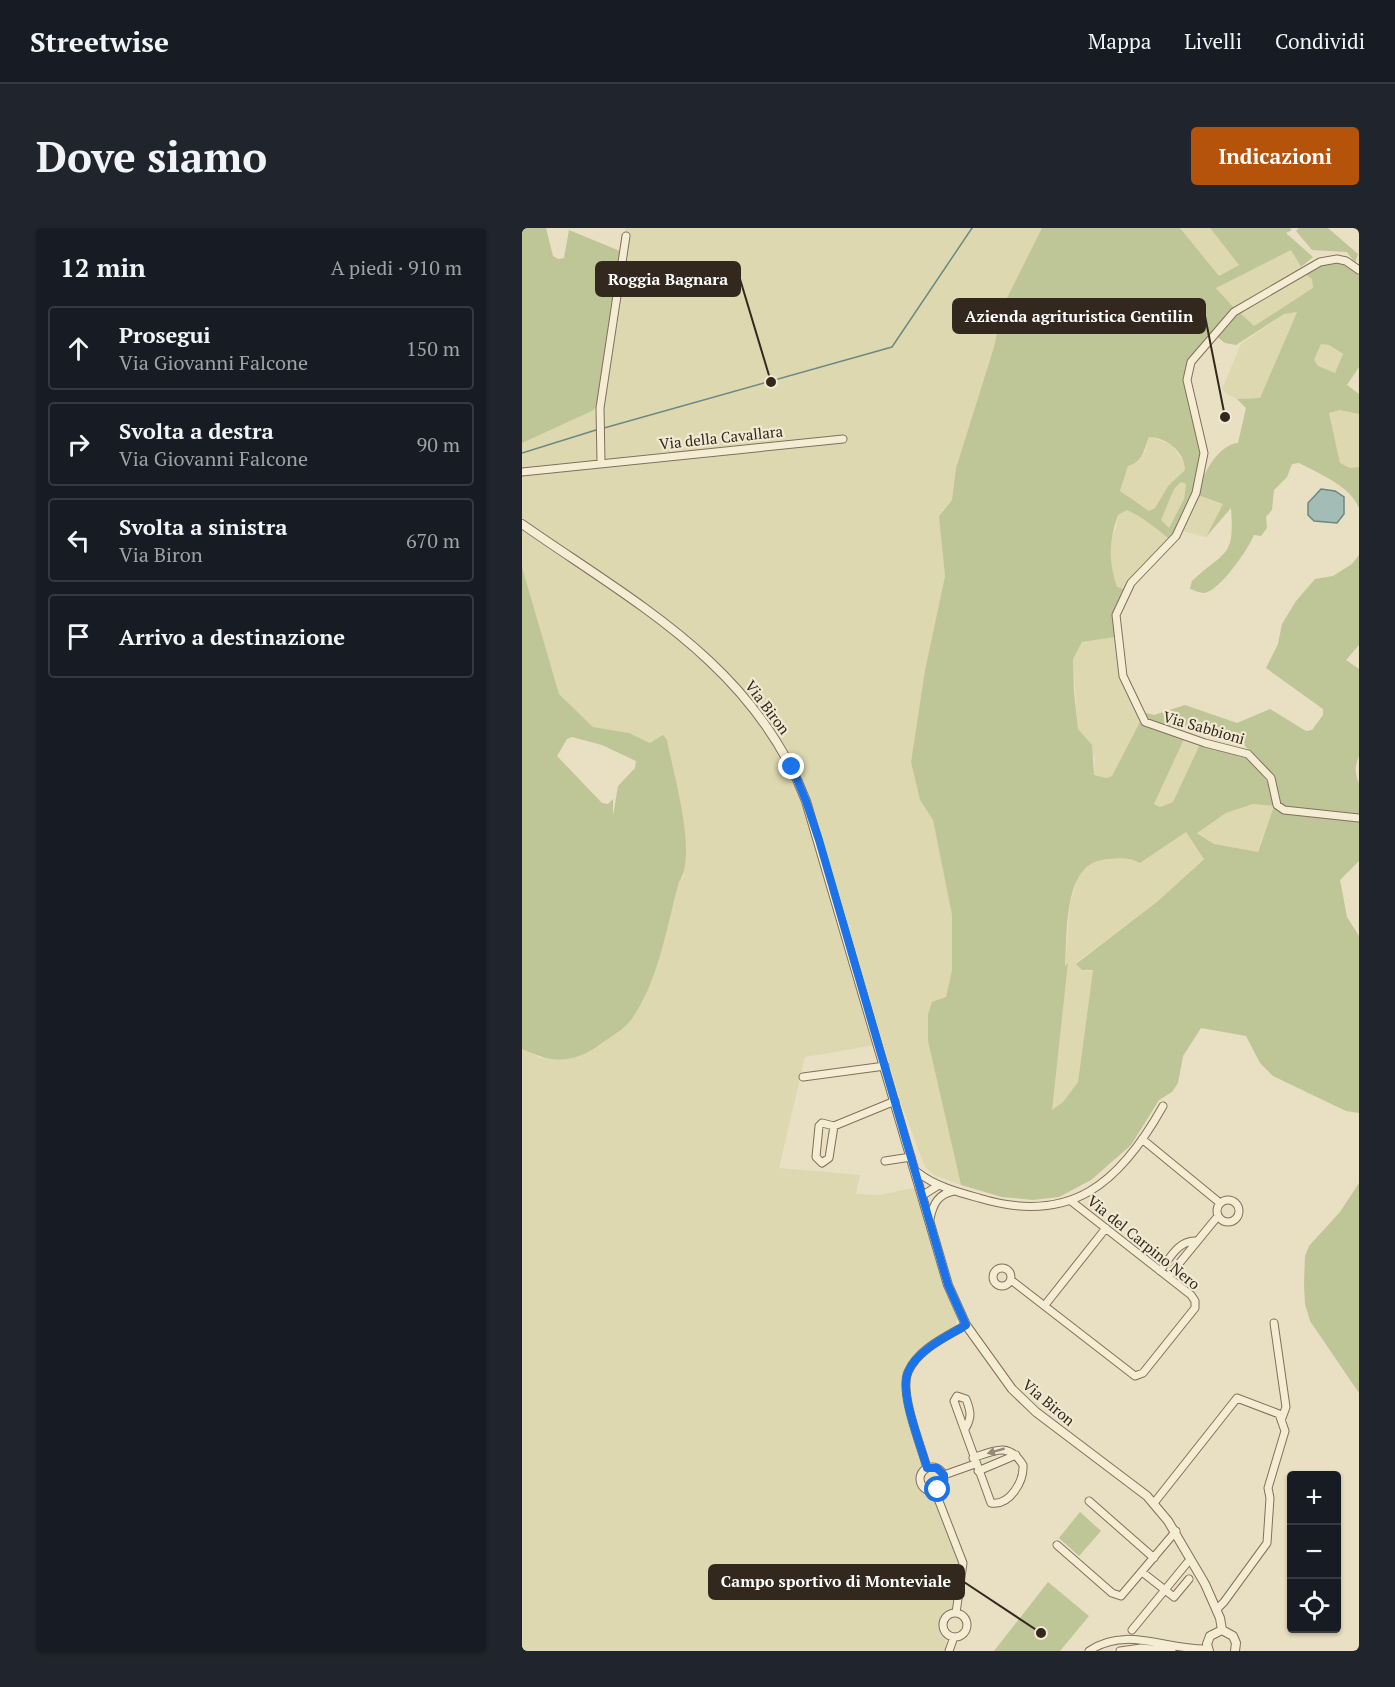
<!DOCTYPE html>
<html lang="it">
<meta charset="utf-8">
<style>
body{margin:0;font-family:"PT Serif",serif;background:#20242c;color:#f1f3f6}
.controls{position:absolute;right:18px;bottom:18px;display:grid;overflow:hidden;border-radius:6px;box-shadow:0 2px 4px #0004}
.controls button{width:54px;height:54px;display:grid;place-items:center;padding:0;border:0;border-bottom:2px solid #363941;background:#171b24;color:#f1f3f6;font:30px sans-serif}
.stop{position:absolute;width:18px;height:18px;margin:-14px;border:4px solid #1a73e8;border-radius:50%;background:#fff}
.stop.end{background:#1a73e8;border-color:#fff;box-shadow:0 2px 6px #0008}
.list{margin:0;padding:0;list-style:none}
h2{display:flex;justify-content:space-between;align-items:center;height:78px;margin:0;padding:0 24px;font-size:26px}
h2 small{font-size:20px;font-weight:400;color:#9ea1a6}
.list li{display:grid;grid-template-columns:39px 1fr auto;gap:18px;align-items:center;box-sizing:border-box;height:84px;margin:0 12px 12px;padding:0 12px;border:2px solid #363941;border-radius:6px}
.list b{display:block;font-size:22px;white-space:nowrap}
.list p{margin:0;font-size:20px;white-space:nowrap;color:#9ea1a6}
.list em{font-size:20px;font-style:normal;color:#9ea1a6}
.icon{flex:none;width:33px;height:33px;fill:none;stroke:currentColor;stroke-width:2;stroke-linecap:round;stroke-linejoin:round}
.map{position:relative;flex:none;width:837px;height:1423px;overflow:hidden;border-radius:6px}
header{display:flex;align-items:center;gap:36px;box-sizing:border-box;height:84px;padding:0 30px;background:#171b24;border-bottom:2px solid #363941}
header strong{font-size:28px}
nav{display:flex;gap:33px;margin-inline-start:auto;font-size:21px}
.intro{display:flex;align-items:center;justify-content:space-between;box-sizing:border-box;height:144px;padding:0 36px}
h1{margin:0;font-size:42px}
.button{padding:15px 27px;border-radius:6px;background:#b45309;color:#fff;font-size:21px;font-weight:700}
main{display:flex;gap:36px;padding:0 36px}
aside{flex:1;background:#171b24;border-radius:6px;box-shadow:0 2px 4px #0004}
.map>svg:first-child{display:block}
.farmland{fill:#ddd8b0}
.green{fill:#bec597;fill-rule:evenodd}
.water{fill:#a4bcb6;stroke:#6c8883;stroke-width:1.5}
.lines{fill:none;stroke-linecap:round;stroke-linejoin:round}
.stream{stroke:#6c8883;stroke-width:1.5}
.minor-casing{stroke:#81705b;stroke-width:9}
.tertiary-casing{stroke:#81705b;stroke-width:10}
.minor{stroke:#f5ecd4;stroke-width:7}
.tertiary{stroke:#f5ecd4;stroke-width:8}
.oneway{fill:#948a79}
.route{stroke:#1a73e8;stroke-width:8}
.labels{text-anchor:middle;dominant-baseline:central;stroke-width:4.5;stroke-linejoin:round;paint-order:stroke}
.street-label{font-size:15px;fill:#32281e;stroke:#f1e9d1}
.leader{fill:none;stroke:#32281e;stroke-width:2}
.callout-dot{fill:#32281e;stroke:#f1e9d1;stroke-width:2}
.callout{fill:#32281e;stroke:#32281e;stroke-width:2}
.callout-label{font-size:16px;text-anchor:middle;font-weight:bold;fill:#fff}
</style>
<header>
<strong>Streetwise</strong>
<nav><a>Mappa</a><a>Livelli</a><a>Condividi</a></nav>
</header>
<div class="intro"><h1>Dove siamo</h1><a class="button">Indicazioni</a></div>
<main>
<aside>
<h2>12 min<small>A piedi · 910 m</small></h2>
<ul class="list">
<li><svg class="icon" aria-label="ahead" viewBox="0 0 24 24"><path d="M12 20V5M6 11l6-6 6 6"/></svg><div><b>Prosegui</b><p>Via Giovanni Falcone</p></div><em>150 m</em></li>
<li><svg class="icon" aria-label="right" viewBox="0 0 24 24"><path d="M7 20v-9h11M14 6l5 5-5 5"/></svg><div><b>Svolta a destra</b><p>Via Giovanni Falcone</p></div><em>90 m</em></li>
<li><svg class="icon" aria-label="left" viewBox="0 0 24 24"><path d="M17 20v-9H6M10 6l-5 5 5 5"/></svg><div><b>Svolta a sinistra</b><p>Via Biron</p></div><em>670 m</em></li>
<li><svg class="icon" aria-label="arrive" viewBox="0 0 24 24"><path d="M6 21V4h12l-3 4 3 4H6"/></svg><div><b>Arrivo a destinazione</b></div></li>
</ul>
</aside>
<div class="map">
<svg width="837" height="1423" viewBox="0 0 837 1423">
<rect width="100%" height="100%" fill="#e9dfc2"/>
<path class="farmland" d="M104,0H520L481,78L472,119L434,240L430,272L420,283L423,347L403,442L389,534L398,572L411,592L430,687V742L424,769L406,786V812L439,957L412,947L403,939L379,875L286,566L260,514L238,481L192,431L166,409L0,292V215L70,183Z
M658,0H688L717,37L697,48Z
M769,22L779,39L775,44L713,81L694,60Z
M783,46L790,51L791,60L732,98L717,84Z
M773,83H775L738,170L715,171L705,166L700,161L719,116L762,86Z
M799,116L807,117L821,127L813,145L796,138L792,132Z
M818,182L837,186V239L828,240L818,235L807,185Z
M627,208L650,217L663,236V242L646,258L633,280L627,283L598,263L606,238L617,233L623,224Z
M659,254L664,256L662,271L647,300L638,292L652,261Z
M676,267L701,276L684,309L661,303Z
M605,282L633,297L649,312L614,345L602,361L595,359L590,344L587,311L594,301L596,287Z
M0,300L154,408L219,467L255,518L280,569L353,817L283,829L257,940L338,947L334,966L358,967L395,959L436,1086L433,1099L409,1116L383,1146L380,1156L400,1239L396,1254L398,1261L412,1273L436,1334L433,1382L422,1388L419,1395L425,1417L423,1423H0V821L19,830L108,793L129,755L157,654L162,648L129,515L107,505L71,499L37,466L0,339Z
M593,409L599,452L619,496L590,548L584,550L572,547L573,530L556,501L551,431L560,414Z
M663,509L678,516L651,574L638,579L632,576Z
M731,576L752,578L735,624L692,616L675,604L704,585Z
M664,604L682,630L636,673L554,735L565,743L571,742L556,854L541,874L529,883L546,737L543,740L548,676L557,646L575,631L605,629L618,635Z"/>
<path class="green" d="M0,0H24L31,28L36,31L42,30L47,2L98,23L75,178L70,183L0,215Z
M520,0H658L697,48L717,37L688,0H768L770,2L764,5L791,29L779,39L769,22L694,60L713,81L669,131L664,143L681,226L672,265L649,312C634,301 623,290 605,282L596,287C587,311 586,333 595,359L602,361L592,383L593,409L560,414L551,431L552,464L556,501L570,517L572,547L584,550L590,548L618,494L631,501L663,509L632,576L638,579L651,574L678,516C720,527 745,528 752,578L837,591V633L818,652L825,689L837,708V885L824,883L751,848L738,835L724,808L679,800L661,828L656,855L650,864L637,872L609,917L569,952L537,969L511,972L480,969L439,957L406,813V786L410,774L424,769L430,742V687L411,592L398,572L389,534L403,442L423,348L417,288L430,272L434,240L472,119L481,78ZM627,209C644,209 663,224 663,242L646,258L633,280L627,283L598,263L606,238C622,233 621,223 627,209ZM659,254L664,256L662,271L647,300L639,292L652,261ZM731,576L752,578L736,624L692,616L675,605L704,585ZM664,604L682,631L636,673L554,736L560,742H571L556,854L541,874L530,882L546,735L543,738C546,705 540,633 586,631C598,630 607,629 618,635Z
M777,0H806L836,26L833,35L825,24L790,22L774,3Z
M809,33L824,35L837,44V139L825,157L837,166V186L818,182L807,185L818,235L828,240L837,239V280C828,258 798,246 777,235L770,236L765,249L752,262L750,282L744,289L745,300L739,308L732,307C727,320 697,364 682,365C678,365 672,362 668,361L670,353C703,322 713,331 709,280L684,309L701,276L676,267C678,250 696,216 716,215L724,180L715,171L738,170L775,84L762,86L714,117L703,115L693,107L717,84L732,98L791,60L790,51L783,46ZM799,116L807,117L821,126L813,145L796,138L792,132Z
M837,327V417L824,432L837,441V528C832,540 833,545 837,556C837,565 837,578 837,587L763,579L757,573L747,544L722,517L659,499L641,498L628,493L621,484L632,487L663,477L715,495L748,481L784,503L790,502L801,487V481L744,440L756,416L760,396L774,373L793,351L811,348L830,336Z
M0,339L37,466L71,499L107,505L128,515L141,507L145,512C151,545 176,627 157,654C144,700 137,753 109,792C102,801 90,808 80,815C51,836 32,836 0,821ZM50,509L80,517L114,533L113,540L96,558L91,588V571L86,576L80,575L35,528L45,511Z
M837,955V1165L788,1093L783,1076L782,1056L783,1028L787,1018L818,984Z
M558,1284L579,1303L557,1328L537,1310Z
M526,1354L567,1388L538,1423H472Z"/>
<path class="water" d="M799,261L813,263L822,269V286L815,295L792,293L786,287V275Z"/>
<g class="lines">
<path class="stream" d="M82,200L370,119L450,0
M0,225L74,202"/>
<g class="minor-casing">
<path id="minor" d="M837,42L824,33L815,31L798,34L712,84L669,134L665,152L682,225L674,265L654,308L609,355L594,387L601,448L623,494L683,515L726,526L749,550L755,577L762,582L837,590
M79,234L78,180L104,8
M0,244L321,211
M281,849L363,838
M312,898L307,930L300,935L294,929L297,898L300,895L312,898L373,873
M620,911L698,975
M363,933L389,929
M395,944C413,958 435,964 457,970C549,998 598,955 641,878
M401,967L417,957
M695 983a11 11 0 1 1 22 0a11 11 0 1 1-22 0Z
M408,991C411,976 416,966 432,963
M471 1049a9 9 0 1 1 18 0a9 9 0 1 1-18 0Z
M638,1043C648,1030 656,1013 673,1013
M646,1049L696,988
M489,1052L613,1148L621,1145L673,1080V1073L669,1067L549,973
M523,1077L584,1000
M752,1095L764,1179L760,1190
M443,1201C450,1189 449,1184 444,1171L435,1168L432,1173L469,1275C488,1278 502,1253 501,1237C487,1214 473,1222 451,1230
M398 1251a12 12 0 1 1 24 0a12 12 0 1 1-24 0Z
M405,1240C399,1217 377,1165 386,1144C396,1121 425,1108 444,1097
M456,1243L494,1227
M422,1247L453,1236
M413,1263L441,1335L434,1385
M567,1273L632,1330
M632,1275L715,1170L757,1186L763,1203L746,1260L748,1270L745,1315L702,1374L695,1381
M535,1317L590,1365L599,1368L654,1303
M620,1344L652,1369L667,1351
M421 1397a12 12 0 1 1 24 0a12 12 0 1 1-24 0Z
M610,1402L665,1335
M427,1423L432,1409
M567,1423C604,1397 646,1423 686,1421
M598,1423L619,1420L650,1423"/>
</g>
<g class="tertiary-casing">
<path id="tertiary" d="M0,296C113,375 232,437 284,573L426,1057L444,1097L490,1161L514,1184L625,1268L646,1293L683,1356L698,1390L700,1402
M687,1423L685,1416L688,1408L700,1402L711,1408L714,1415L713,1423"/>
</g>
<use href="#minor" class="minor"/>
<use href="#tertiary" class="tertiary"/>
</g>
<defs><path id="oneway-solid" d="M-6-.8H1V-3.2L6.5 0L1 3.2V.8H-6Z" transform="scale(1.5)"/></defs>
<use class="oneway" href="#oneway-solid" transform="translate(474 1223) rotate(164)"/>
<g class="lines">
<path class="route" d="M270,539L284,573L297,612L426,1057L444,1097C425,1109 396,1121 386,1144C377,1165 399,1217 405,1240H415L422,1247V1254L416,1262"/>
</g>
<g class="labels">
<g class="street-label">
<text transform="translate(199 209) rotate(-6)">Via della Cavallara</text>
<text transform="translate(246 479) rotate(53)">Via Biron</text>
<text transform="translate(682 499) rotate(16)">Via Sabbioni</text>
<text transform="translate(622 1014) rotate(39)">Via del Carpino Nero</text>
<text transform="translate(527 1174) rotate(40)">Via Biron</text>
</g>
</g>
<path class="leader" d="M249 154L218 51M703 189L683 88M519 1405L442 1354"/>
<g class="callout-dot">
<circle cx="249" cy="154" r="6"/>
<circle cx="703" cy="189" r="6"/>
<circle cx="519" cy="1405" r="6"/>
</g>
<g class="callout">
<rect x="74" y="34" width="144" height="34" rx="6"/>
<rect x="431" y="71" width="252" height="34" rx="6"/>
<rect x="187" y="1337" width="255" height="34" rx="6"/>
</g>
<g class="callout-label">
<text x="146" y="57">Roggia Bagnara</text>
<text x="557" y="94">Azienda agrituristica Gentilin</text>
<text x="314" y="1359">Campo sportivo di Monteviale</text>
</g>
</svg>
<div class="controls">
<button>+</button>
<button>−</button>
<button><svg class="icon" aria-label="locate" viewBox="0 0 24 24"><circle cx="12" cy="12" r="6"/><path d="M12 2v4M12 18v4M2 12h4M18 12h4"/></svg></button>
</div>
<div class="stop" style="left:416px;top:1262px"></div>
<div class="stop end" style="left:270px;top:539px"></div>
</div>
</main>
